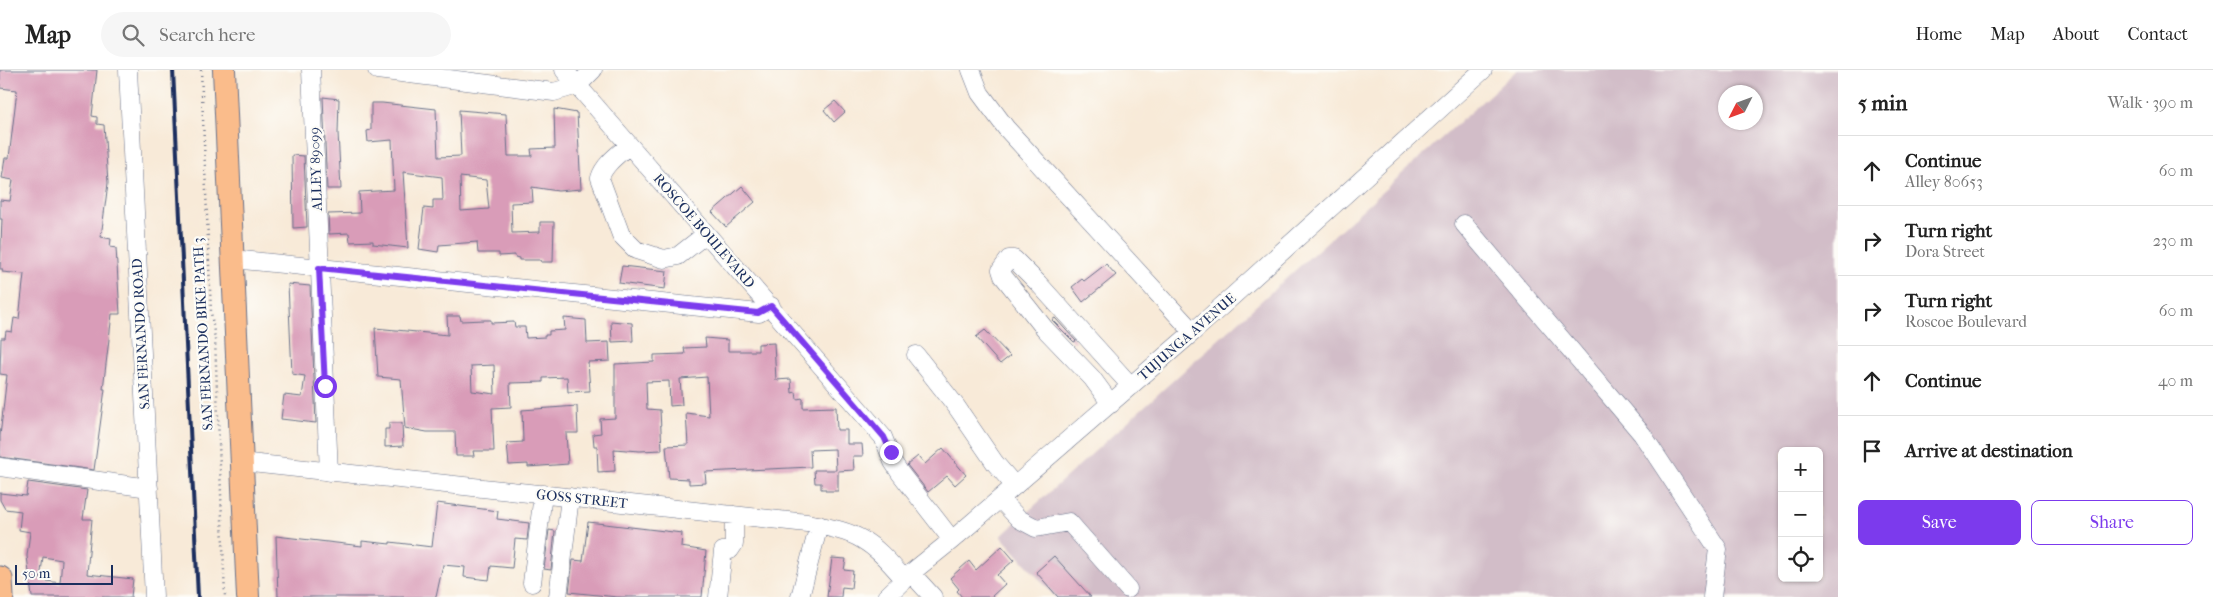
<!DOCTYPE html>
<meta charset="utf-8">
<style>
body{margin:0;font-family:"IM FELL French Canon",serif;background:#f6f6f6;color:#222}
.controls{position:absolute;right:15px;bottom:15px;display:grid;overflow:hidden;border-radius:8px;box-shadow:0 1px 4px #0004}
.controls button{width:45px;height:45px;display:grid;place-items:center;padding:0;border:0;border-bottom:1px solid #e0e0e0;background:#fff;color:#222;font:25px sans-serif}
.compass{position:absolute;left:1718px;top:15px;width:45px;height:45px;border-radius:50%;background:#fff;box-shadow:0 1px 4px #0004;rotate:228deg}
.scale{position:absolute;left:15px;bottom:12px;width:98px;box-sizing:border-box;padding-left:5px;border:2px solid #1b2f5e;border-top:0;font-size:14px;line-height:18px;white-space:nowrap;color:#1b2f5e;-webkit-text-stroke:4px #fdfcf7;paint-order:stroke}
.stop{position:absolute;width:15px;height:15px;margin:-11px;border:4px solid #7c3aed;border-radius:50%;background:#fff}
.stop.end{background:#7c3aed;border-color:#fff;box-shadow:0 1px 5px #0008}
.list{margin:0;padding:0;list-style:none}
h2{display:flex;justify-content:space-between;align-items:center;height:65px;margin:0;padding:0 20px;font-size:21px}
h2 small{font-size:16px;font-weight:400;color:#767676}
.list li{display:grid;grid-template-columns:32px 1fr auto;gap:15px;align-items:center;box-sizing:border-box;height:70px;padding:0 20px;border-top:1px solid #e0e0e0}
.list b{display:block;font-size:19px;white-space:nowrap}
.list p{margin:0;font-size:16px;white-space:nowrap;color:#767676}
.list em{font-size:16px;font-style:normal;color:#767676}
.actions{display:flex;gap:10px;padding:15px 20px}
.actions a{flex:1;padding:11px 0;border:1px solid #7c3aed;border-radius:8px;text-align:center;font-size:18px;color:#7c3aed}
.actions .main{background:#7c3aed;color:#fff}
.icon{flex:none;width:28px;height:28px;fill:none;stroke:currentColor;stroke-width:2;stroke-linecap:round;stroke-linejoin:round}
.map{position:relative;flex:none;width:1838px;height:527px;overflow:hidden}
header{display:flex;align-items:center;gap:30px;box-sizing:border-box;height:70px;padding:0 25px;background:#fff;border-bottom:1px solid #e0e0e0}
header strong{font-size:24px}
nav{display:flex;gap:28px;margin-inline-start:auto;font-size:18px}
.search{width:350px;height:45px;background:#f6f6f6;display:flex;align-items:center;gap:12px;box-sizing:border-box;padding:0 18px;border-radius:28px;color:#767676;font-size:19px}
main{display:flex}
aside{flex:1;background:#fff}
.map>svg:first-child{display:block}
.industrial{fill:#d2bdc8;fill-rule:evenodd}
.building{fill:#d99cb8;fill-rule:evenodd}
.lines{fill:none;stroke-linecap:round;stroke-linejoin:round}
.minor-casing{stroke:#687089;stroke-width:19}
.major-casing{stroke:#687089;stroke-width:24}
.highway-casing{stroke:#687089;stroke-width:27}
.path{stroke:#687089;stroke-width:2.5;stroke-dasharray:1 4;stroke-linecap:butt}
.minor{stroke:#fff;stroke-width:18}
.major{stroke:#fabc8b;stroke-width:22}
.highway{stroke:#fabc8b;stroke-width:25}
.rail{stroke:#1b2f5e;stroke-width:4}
.route{stroke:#7c3aed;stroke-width:6}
.labels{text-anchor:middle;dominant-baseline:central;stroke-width:4.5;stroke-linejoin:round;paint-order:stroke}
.street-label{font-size:14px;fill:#1b2f5e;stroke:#fdfcf7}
</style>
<header>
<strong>Map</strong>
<div class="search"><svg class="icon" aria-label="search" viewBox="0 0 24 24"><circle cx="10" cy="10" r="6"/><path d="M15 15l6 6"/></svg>Search here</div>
<nav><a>Home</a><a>Map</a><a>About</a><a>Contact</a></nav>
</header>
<main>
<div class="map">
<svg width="1838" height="527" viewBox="0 0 1838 527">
<rect width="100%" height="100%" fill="#fdfcf7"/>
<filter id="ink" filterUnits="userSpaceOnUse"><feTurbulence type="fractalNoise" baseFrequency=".02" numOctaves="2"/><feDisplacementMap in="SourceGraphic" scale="10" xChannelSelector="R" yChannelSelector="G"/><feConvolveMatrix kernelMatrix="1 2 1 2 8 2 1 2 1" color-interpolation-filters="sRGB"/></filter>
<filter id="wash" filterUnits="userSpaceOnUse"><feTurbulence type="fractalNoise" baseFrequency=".0096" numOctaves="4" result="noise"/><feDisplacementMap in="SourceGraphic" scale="20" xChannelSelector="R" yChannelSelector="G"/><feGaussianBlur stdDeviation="1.12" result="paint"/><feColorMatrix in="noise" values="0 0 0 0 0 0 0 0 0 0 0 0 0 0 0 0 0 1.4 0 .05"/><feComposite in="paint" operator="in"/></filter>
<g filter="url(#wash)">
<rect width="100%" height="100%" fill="#f8ead8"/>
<path class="industrial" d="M1517,0H1838V527H1055L1001,466ZM1726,22H1756V52H1726ZM1782,381H1819V508H1782Z"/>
<g id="blocks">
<path class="building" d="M0,0H97L92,46L97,47V54L104,55L108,113L101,167L111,169L110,177L116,178L120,244H112L103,319H105L94,400L0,387V366L7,305L0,304L1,268H5L6,261L12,262L14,248L19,249L24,204L2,202L3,199H0L2,149H0V130L10,131L13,110L2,108L5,88H9L17,20L0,18Z
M323,27L339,29L338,63L341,119H327Z
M835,31L845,42L834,52L824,40Z
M371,33H382L436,39L438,87L461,86L459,40L506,44L508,86H532L531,79L555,78L554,39L577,43L581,119L558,121L532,117L533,132L511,133L512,163L540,162V152H554L553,192H541L540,190H519V188L515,187V185L499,186V183H478L477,172L439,175L438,182L419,179L424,138L433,139V130H443L442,107L403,102L408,178L373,174V171L350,172L349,163L329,164L328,144L360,143L359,122L394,120L392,70L368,72L367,61L371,60ZM460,107L486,110L489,139L461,141Z
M292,85L304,86L307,157L293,158Z
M742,116L755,132L726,157L712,142Z
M1106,194L1116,205L1083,232L1072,217L1082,209L1084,211Z
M622,196L667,201L665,219L619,213Z
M288,214L310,216L316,353L281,349L284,325L302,327L305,306L292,304Z
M447,246H460L461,251L485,250H491V253L514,252L515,257H525L526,268L545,267V265H549V261L565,260L564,248L586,250L587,273L609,272L610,291L588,292L590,321L568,322L567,307L543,308V312L510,313L511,337L492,338L494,381H473L474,386H456L455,362H427L405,358L401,309L378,307L375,258L448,265ZM494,295L495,324L472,321L471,296Z
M1055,248L1076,271L1074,272L1052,250Z
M611,251L632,253L633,271L612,272Z
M985,260L1010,286L1000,294L976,267Z
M705,268L728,270V281H758V274L774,273L776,310L791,309L792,323L796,322L797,329L803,328V338L836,337L837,360H847V374H862L863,386H853L854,400L838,401V421H826V419H821V413H815L814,400H836L835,379L810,380L811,397L705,402L706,413L689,414V409L669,408L666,376L688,375L686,343L709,346L707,307L680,309L682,335L670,336L669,311L646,312L647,339L660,340L662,380L640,381L614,379L615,401L598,402L597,376H594L593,364L601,363L600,349L615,348V294L654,292V285L685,284L684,278L706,277Z
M577,336L578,363H566L568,394L528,397V394L509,395L507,373L523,372L522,340Z
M389,353H402L403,376L385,377V359H389Z
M943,378L966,405L955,415L947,406L928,422L907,395L918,386L925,394Z
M28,412L87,420L83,449H92L87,504L133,509L131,527H32L27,486L30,462L19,460L21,441L5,439L0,430V423L26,426ZM43,487L62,490L60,513L40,510Z
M437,433L498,441L497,449L529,453L527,470L515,469L512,498L491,496L489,510L464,507L465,497L443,495L436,527H278L276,466L362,476V471L390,474V472L432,477Z
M588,452L682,463L681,477L706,481L702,527H617L569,522L573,490L583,491Z
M549,460L555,461L551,500L544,499Z
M1002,476L1014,490L997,505L1005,514L991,527H962L957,521L959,519L950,508L969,491L976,500Z
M1054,486L1091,527H1058L1036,502Z
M832,488L846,489L844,500L853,501L851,518L842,517L841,527H827Z"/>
</g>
</g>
<g filter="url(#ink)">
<use href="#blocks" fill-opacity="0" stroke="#687089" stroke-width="1"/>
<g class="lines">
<g class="minor-casing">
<path id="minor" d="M128,0L154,527
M311,0L329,402
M377,0L554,22L578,15L593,0
M564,0L883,367L893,392L900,403L952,470
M971,0L980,23L1006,58L1193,262
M629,75C619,84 604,94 600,108L621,165L636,180L664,189L678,186L706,164
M1464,154L1642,364L1718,479L1712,527
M233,189L759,243L771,236
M916,285L956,336L995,393L1015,416
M1111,334L1092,308L1045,259L1003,206L1001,200L1009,189H1014L1038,213L1131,316
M241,392L807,453C859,463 869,468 904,509
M0,397L149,418
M1000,429L1019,449L1036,458L1069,452L1128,519
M911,503L933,527
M532,513L543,424
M558,527L570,427
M718,527L723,481L730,480L734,474V445
M800,527L819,455
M886,527L911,503L952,470L1193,262L1483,0"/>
</g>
<g class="major-casing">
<path id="major" d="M224,0L248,527"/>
</g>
<g class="highway-casing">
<path id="highway" d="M0,509L1,527"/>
</g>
<path class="path" d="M167,0V2
M201,0L211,242L215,269L225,527"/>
<use href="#minor" class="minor"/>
<use href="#major" class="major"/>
<use href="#highway" class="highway"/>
<path class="rail" d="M173,0L198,527"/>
</g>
</g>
<g class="lines" filter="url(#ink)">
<path class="route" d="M325,316L319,198L758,243L771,236L884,367L891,382"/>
</g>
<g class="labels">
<g class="street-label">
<text transform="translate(316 99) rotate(-92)">ALLEY 89099</text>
<text transform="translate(704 161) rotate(49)">ROSCOE BOULEVARD</text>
<text transform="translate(141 264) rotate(-93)">SAN FERNANDO ROAD</text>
<text transform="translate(203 264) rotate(-93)">SAN FERNANDO BIKE PATH 3</text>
<text transform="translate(1187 267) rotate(-41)">TUJUNGA AVENUE</text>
<text transform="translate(582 429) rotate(6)">GOSS STREET</text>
</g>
</g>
</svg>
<div class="controls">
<button>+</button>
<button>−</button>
<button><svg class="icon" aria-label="locate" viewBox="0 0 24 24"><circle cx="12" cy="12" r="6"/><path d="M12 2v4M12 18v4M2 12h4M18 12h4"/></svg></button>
</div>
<svg class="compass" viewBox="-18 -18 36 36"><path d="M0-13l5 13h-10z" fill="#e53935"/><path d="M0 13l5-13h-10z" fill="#767676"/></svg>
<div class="scale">50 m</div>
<div class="stop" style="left:325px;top:316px"></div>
<div class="stop end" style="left:891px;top:382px"></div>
</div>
<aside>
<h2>5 min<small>Walk · 390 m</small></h2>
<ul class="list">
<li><svg class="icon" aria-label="ahead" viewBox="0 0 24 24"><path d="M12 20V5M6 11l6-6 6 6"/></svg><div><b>Continue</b><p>Alley 80653</p></div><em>60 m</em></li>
<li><svg class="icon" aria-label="right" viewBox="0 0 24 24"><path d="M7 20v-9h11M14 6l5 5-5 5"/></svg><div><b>Turn right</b><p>Dora Street</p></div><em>230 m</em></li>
<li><svg class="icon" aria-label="right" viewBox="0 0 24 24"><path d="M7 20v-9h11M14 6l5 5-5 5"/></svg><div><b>Turn right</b><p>Roscoe Boulevard</p></div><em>60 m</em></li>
<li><svg class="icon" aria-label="ahead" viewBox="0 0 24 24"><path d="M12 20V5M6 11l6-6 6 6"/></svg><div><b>Continue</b></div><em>40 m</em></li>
<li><svg class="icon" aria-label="arrive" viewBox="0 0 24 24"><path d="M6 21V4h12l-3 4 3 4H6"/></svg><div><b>Arrive at destination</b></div></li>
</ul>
<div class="actions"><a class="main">Save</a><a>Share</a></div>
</aside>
</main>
